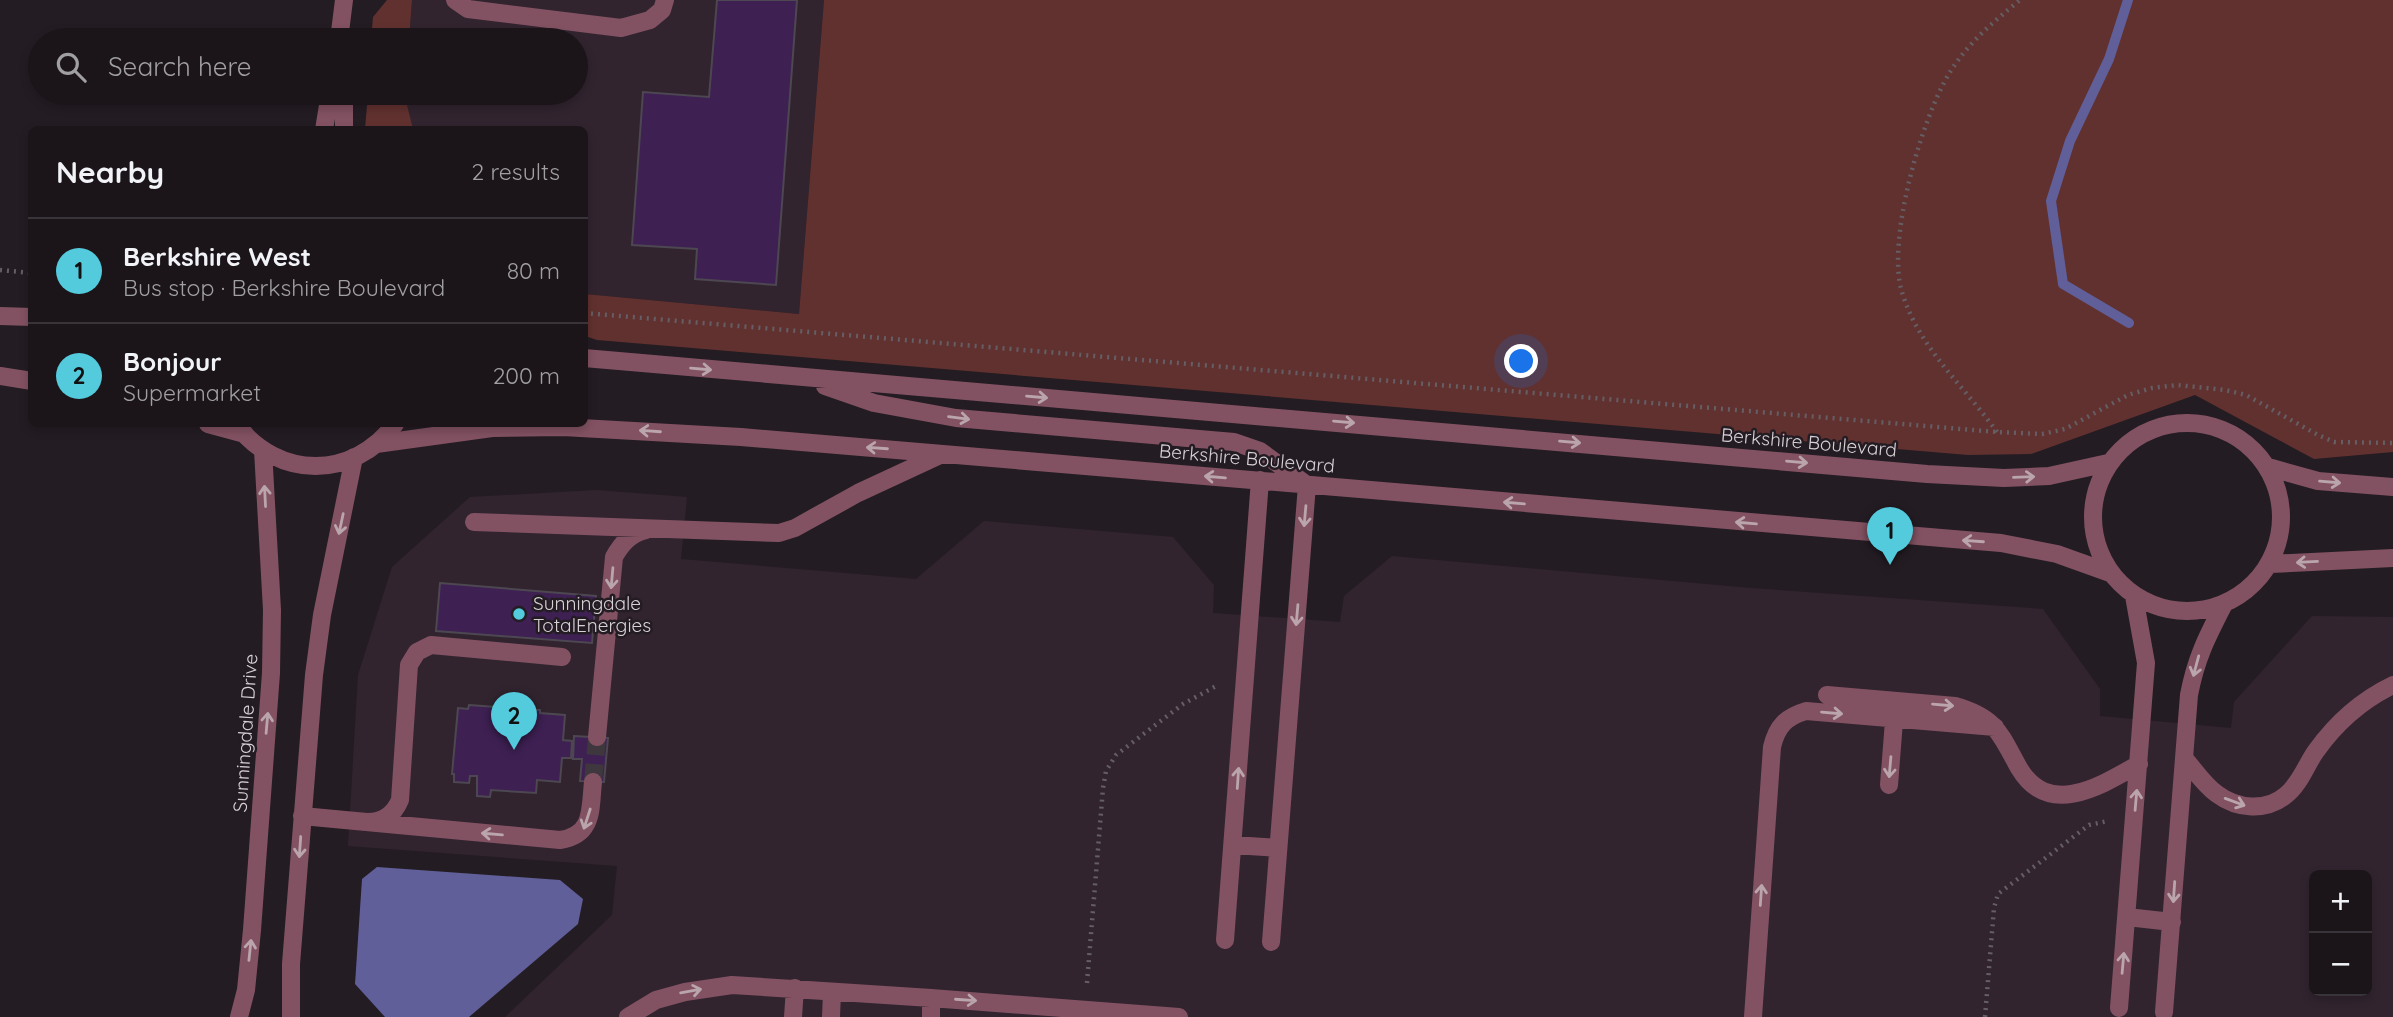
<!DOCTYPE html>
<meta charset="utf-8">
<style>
body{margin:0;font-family:Quicksand,sans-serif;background:#282227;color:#f1f3f6}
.controls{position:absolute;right:21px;bottom:21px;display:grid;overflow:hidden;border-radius:10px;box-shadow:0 4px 10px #0003}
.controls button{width:63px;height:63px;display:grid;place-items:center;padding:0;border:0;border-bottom:2px solid #393439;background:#1b151a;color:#f1f3f6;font:35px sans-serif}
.you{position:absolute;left:1522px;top:362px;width:24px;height:24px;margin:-18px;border:5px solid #fff;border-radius:50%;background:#1a73e8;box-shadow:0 0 0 10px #1a73e833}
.badge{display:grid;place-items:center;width:46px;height:46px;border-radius:50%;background:#54cadd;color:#111;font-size:23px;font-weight:700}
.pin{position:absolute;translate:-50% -58px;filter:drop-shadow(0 2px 4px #0008)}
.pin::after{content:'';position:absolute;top:37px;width:24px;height:21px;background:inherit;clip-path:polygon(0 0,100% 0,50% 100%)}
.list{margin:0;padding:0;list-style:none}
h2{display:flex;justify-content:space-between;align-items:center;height:91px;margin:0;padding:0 28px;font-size:30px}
h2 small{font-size:23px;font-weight:400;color:#a09fa2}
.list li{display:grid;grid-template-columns:46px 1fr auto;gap:21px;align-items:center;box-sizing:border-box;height:105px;padding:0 28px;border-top:2px solid #393439}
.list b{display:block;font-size:26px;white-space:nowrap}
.list p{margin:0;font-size:23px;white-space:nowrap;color:#a09fa2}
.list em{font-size:23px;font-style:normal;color:#a09fa2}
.icon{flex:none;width:38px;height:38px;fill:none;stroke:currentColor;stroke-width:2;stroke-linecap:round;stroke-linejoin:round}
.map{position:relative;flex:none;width:2393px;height:1017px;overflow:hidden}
.search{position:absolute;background:#1b151a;box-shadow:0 4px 10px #0003;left:28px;top:28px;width:560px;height:77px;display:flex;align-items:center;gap:18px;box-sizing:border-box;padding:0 24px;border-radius:38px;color:#a09fa2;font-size:26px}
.panel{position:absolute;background:#1b151a;box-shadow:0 4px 10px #0003;left:28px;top:126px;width:560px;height:301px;border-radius:10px}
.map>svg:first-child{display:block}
.built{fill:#31242f;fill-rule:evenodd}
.green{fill:#61312f}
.water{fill:#605f9a}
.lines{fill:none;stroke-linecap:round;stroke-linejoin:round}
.stream{stroke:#605f9a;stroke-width:10}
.building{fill:#3e2053;stroke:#4c4751;stroke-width:2}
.minor-tunnel{stroke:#3f373e;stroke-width:18;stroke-dasharray:18 9;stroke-linecap:butt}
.path{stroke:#655e64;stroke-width:4.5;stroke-dasharray:2 5;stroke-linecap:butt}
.minor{stroke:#835262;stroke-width:18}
.oneway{stroke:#baa5ad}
.poi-dot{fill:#54cadd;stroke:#241c23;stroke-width:2.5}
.labels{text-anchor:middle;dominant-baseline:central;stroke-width:5;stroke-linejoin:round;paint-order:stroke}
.street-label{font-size:19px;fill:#d7d1d6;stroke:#241c23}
.poi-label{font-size:19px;fill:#d7d1d6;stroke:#241c23;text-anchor:start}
</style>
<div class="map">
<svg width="2393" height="1017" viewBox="0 0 2393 1017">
<rect width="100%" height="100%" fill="#241c23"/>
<path class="built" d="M412,0H824L799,314L585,294L584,130L413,129L404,96V93H576V40H409Z
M596,490L687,497L681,559L916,579L984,521L1173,537L1214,585L1213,613L1340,622L1344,596L1392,556L1751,588L2043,609L2100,689V716L2231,728L2234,702L2312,616L2393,617V1017H505L612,915L617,866L348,846L358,675L392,567L470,497ZM2314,875H2367V991H2314Z"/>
<path class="green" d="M387,0H412L409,40H371L373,17Z
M824,0H2393V452L2314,459L2195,395L2031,454L1968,455L597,340L585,336V294L799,314Z
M368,93H404L413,129H365Z"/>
<path class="water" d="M377,867L560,880L583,899L578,924L469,1017H385L355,984L362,879Z"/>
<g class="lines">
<path class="stream" d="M2128,0L2109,59L2070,141L2051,201L2063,284L2129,323"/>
</g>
<path class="building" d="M717,0H797L776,285L695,279L697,249L632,245L643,92L709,97Z
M440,583L596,596L592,643L436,631Z
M469,705L540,710V713L565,715L563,740L572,741L571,758H562L560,782L537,780L536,793L491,790L490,797L477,796V776H470L469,783L454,782V774H452L458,708L468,709Z
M574,736L608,738L604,782L580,781L582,759H573Z"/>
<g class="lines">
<path class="minor-tunnel" d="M593,782L597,737"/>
<path class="path" d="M0,270L32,273
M584,313L1997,432L2042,434L2065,429L2128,395L2152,388L2177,385L2225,390L2246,395L2318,435L2334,442L2393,443
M1997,432C1964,386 1918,347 1902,292C1886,241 1922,117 1950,72C1968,43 1993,22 2020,0
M1087,983L1103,788L1106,771L1116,755L1183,704L1218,685
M1985,1017L1994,908L1998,894L2089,825L2108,821"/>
<path class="minor" d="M455,0L468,9L621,28L650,20L662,10L665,0
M339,40L344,0
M344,93V130
M324,130L330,93
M0,316L32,317
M584,358L1927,474L2004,478L2049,476L2108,463
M0,376L32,381
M825,386L874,403L956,418L1234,442L1260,451L1307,485
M2093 517a94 94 0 1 1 188 0a94 94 0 1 1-188 0Z
M208,424L245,434
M236,424C278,480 353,480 395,424
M376,444L492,428L563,427L741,437L2001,543L2057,554L2110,573
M2268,467L2318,481L2393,487
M474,522L779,533L795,528L858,493L942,454
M2270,564L2393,558
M1827,695L1955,706C1997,718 2000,734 2019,768C2049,819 2102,785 2139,764
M597,737L614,557C622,543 630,534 646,530
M2184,758C2194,769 2204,785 2217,794C2237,809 2266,812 2286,795C2300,784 2306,765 2316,751C2336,723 2362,700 2393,685
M1889,785L1895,708
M302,816L560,840C594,835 590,809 593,782
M368,822C384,822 394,814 400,800L409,665L417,652L431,645L562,657
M1233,845L1278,848
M2127,917L2172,922
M1225,940L1260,480
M1271,942L1307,485
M931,998V1017
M2119,1008L2146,663L2134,596
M2164,1012L2189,695C2196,658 2207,637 2224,604
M239,1017L246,990L252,930L271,673L272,610L263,450
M291,1017V964L314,675L322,615L354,457
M628,1017L656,1000L685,992L732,985L931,998L1179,1017
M793,1017L795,988
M831,1017L832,992
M1753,1017L1772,747C1777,726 1786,717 1806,711L1995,727"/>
</g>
<defs><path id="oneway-shaft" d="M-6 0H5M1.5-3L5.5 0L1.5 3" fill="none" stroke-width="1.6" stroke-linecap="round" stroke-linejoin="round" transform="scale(1.75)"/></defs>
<g class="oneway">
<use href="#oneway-shaft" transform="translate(701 369) rotate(5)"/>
<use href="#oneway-shaft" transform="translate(1037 397) rotate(5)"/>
<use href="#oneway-shaft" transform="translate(959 418) rotate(7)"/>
<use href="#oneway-shaft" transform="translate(1344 422) rotate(5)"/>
<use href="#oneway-shaft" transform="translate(650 431) rotate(-176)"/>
<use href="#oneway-shaft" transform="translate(1570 442) rotate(5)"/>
<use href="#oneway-shaft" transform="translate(877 448) rotate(-176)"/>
<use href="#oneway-shaft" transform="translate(1797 462) rotate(5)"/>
<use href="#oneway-shaft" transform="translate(1215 477) rotate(-175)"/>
<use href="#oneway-shaft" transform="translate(2024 477) rotate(-2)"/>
<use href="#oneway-shaft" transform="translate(2330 482) rotate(5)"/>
<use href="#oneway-shaft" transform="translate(265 496) rotate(-93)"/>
<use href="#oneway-shaft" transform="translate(1514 503) rotate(-175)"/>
<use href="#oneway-shaft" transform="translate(1305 516) rotate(95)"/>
<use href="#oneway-shaft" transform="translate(1746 523) rotate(-175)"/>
<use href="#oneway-shaft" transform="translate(341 524) rotate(102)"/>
<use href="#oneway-shaft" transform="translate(1973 541) rotate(-176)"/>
<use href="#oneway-shaft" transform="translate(2307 562) rotate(177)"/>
<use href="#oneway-shaft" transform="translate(612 578) rotate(95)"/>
<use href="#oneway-shaft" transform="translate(1297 615) rotate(95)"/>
<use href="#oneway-shaft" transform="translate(2196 666) rotate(105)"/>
<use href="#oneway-shaft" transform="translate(1943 705) rotate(5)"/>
<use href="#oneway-shaft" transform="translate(1832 713) rotate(5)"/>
<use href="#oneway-shaft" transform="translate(267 723) rotate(-85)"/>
<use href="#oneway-shaft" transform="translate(1890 767) rotate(95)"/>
<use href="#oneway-shaft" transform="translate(1238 778) rotate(-86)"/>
<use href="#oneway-shaft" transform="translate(2136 800) rotate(-85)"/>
<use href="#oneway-shaft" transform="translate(2235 802) rotate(20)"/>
<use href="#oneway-shaft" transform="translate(587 819) rotate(108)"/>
<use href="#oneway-shaft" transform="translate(492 834) rotate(-175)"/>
<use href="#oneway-shaft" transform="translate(300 847) rotate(94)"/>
<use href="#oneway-shaft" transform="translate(2174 892) rotate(94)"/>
<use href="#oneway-shaft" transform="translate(1761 895) rotate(-86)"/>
<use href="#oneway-shaft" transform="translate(250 950) rotate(-84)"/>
<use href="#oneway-shaft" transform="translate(2123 963) rotate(-85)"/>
<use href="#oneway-shaft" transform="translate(691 991) rotate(-10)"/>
<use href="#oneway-shaft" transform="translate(966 1000) rotate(4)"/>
</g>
<circle class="poi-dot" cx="519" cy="614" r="7"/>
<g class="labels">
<g class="street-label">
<text transform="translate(1809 442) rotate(5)">Berkshire Boulevard</text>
<text transform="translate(1247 458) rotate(5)">Berkshire Boulevard</text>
<text transform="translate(245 733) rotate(-86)">Sunningdale Drive</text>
</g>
<g class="poi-label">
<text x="533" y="603">Sunningdale<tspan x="533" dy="22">TotalEnergies</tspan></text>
</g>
</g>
</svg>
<div class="controls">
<button>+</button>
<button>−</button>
</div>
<div class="you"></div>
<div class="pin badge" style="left:1890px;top:565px">1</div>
<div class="pin badge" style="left:514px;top:750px">2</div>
<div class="search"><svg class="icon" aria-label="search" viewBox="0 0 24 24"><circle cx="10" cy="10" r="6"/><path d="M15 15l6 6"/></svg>Search here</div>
<section class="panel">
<h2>Nearby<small>2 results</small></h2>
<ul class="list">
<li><span class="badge">1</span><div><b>Berkshire West</b><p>Bus stop · Berkshire Boulevard</p></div><em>80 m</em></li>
<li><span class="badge">2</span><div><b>Bonjour</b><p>Supermarket</p></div><em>200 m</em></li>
</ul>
</section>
</div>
